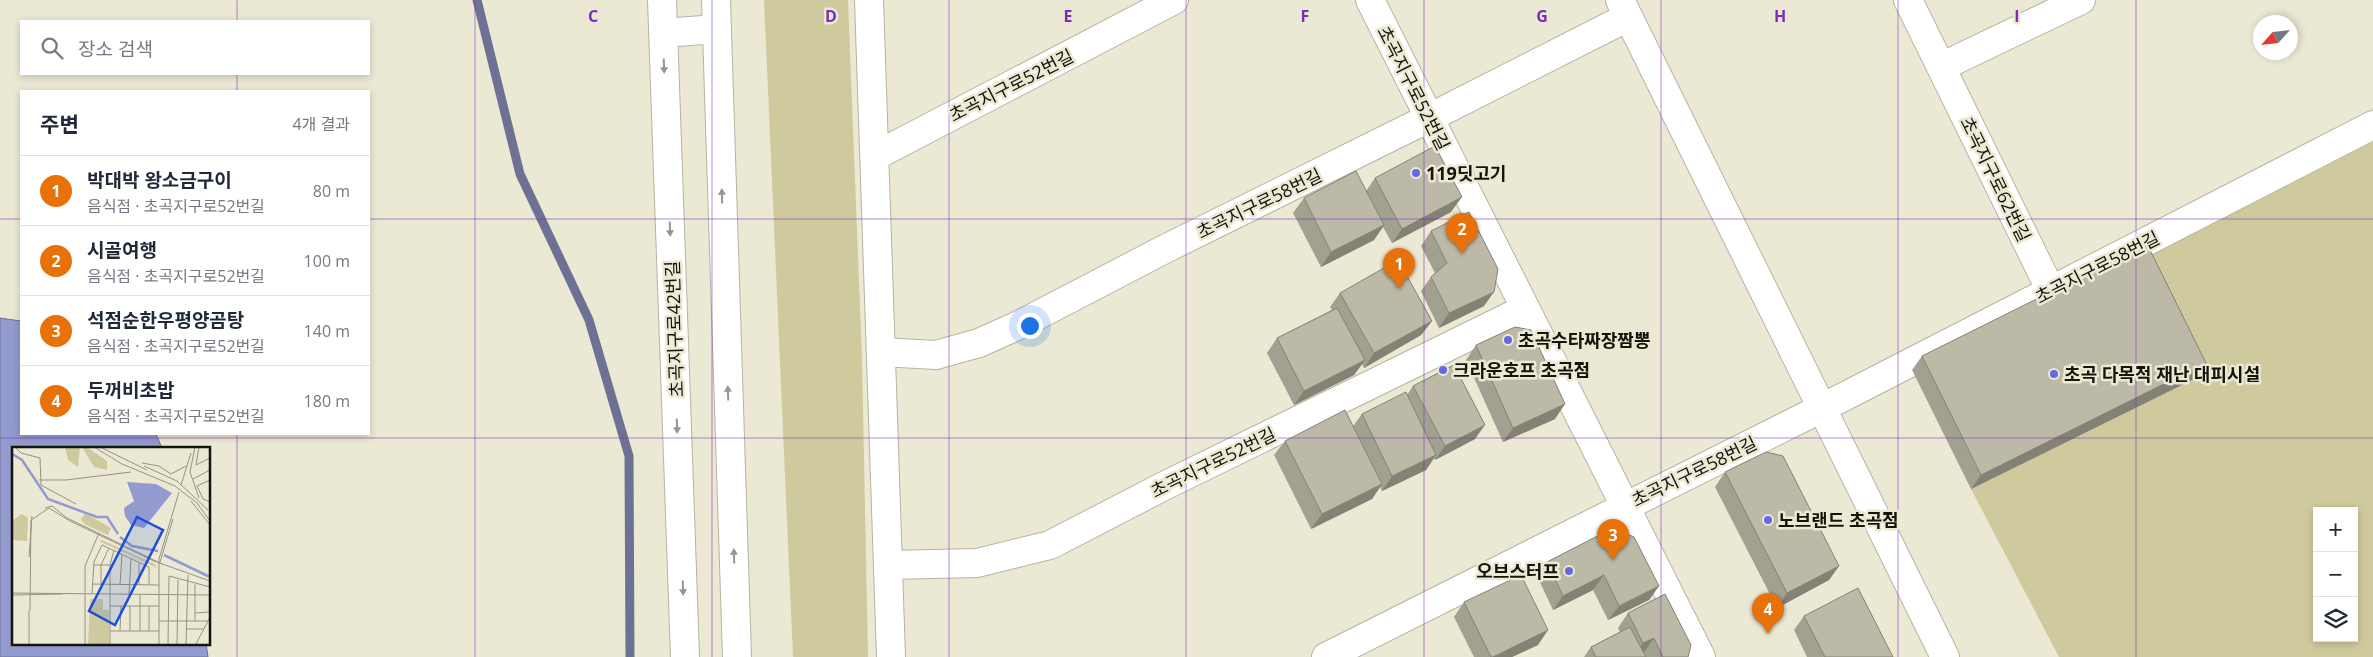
<!DOCTYPE html>
<html lang="ko">
<meta charset="utf-8">
<style>
body{margin:0;font-family:"Open Sans","Noto Sans KR",sans-serif;background:#f6f6f7;color:#1f2937}
.controls{position:absolute;right:15px;bottom:15px;display:grid;overflow:hidden;border-radius:0px;box-shadow:0 2px 8px #0003}
.controls button{width:45px;height:45px;display:grid;place-items:center;padding:0;border:0;border-bottom:1px solid #e0e1e3;background:#fff;color:#1f2937;font:25px sans-serif}
.compass{position:absolute;left:2253px;top:15px;width:45px;height:45px;border-radius:50%;background:#fff;box-shadow:0 2px 8px #0003;rotate:243deg}
.you{position:absolute;left:1029px;top:325px;width:18px;height:18px;margin:-12px;border:4px solid #fff;border-radius:50%;background:#1a73e8;box-shadow:0 0 0 8px #1a73e833}
.badge{display:grid;place-items:center;width:32px;height:32px;border-radius:50%;background:#0f766e;color:#fff;font-size:16px;font-weight:700}
.pin{position:absolute;translate:-50% -41px;filter:drop-shadow(0 1px 2px #0008)}
.pin::after{content:'';position:absolute;top:26px;width:18px;height:15px;background:inherit;clip-path:polygon(0 0,100% 0,50% 100%)}
.list{margin:0;padding:0;list-style:none}
h2{display:flex;justify-content:space-between;align-items:center;height:65px;margin:0;padding:0 20px;font-size:21px}
h2 small{font-size:16px;font-weight:400;color:#747a83}
.list li{display:grid;grid-template-columns:32px 1fr auto;gap:15px;align-items:center;box-sizing:border-box;height:70px;padding:0 20px;border-top:1px solid #e0e1e3}
.list b{display:block;font-size:19px;white-space:nowrap}
.list p{margin:0;font-size:16px;white-space:nowrap;color:#747a83}
.list em{font-size:16px;font-style:normal;color:#747a83}
.icon{flex:none;width:28px;height:28px;fill:none;stroke:currentColor;stroke-width:2;stroke-linecap:round;stroke-linejoin:round}
.map{position:relative;flex:none;width:2373px;height:657px;overflow:hidden}
.search{position:absolute;background:#fff;box-shadow:0 2px 8px #0003;left:20px;top:20px;width:350px;height:55px;display:flex;align-items:center;gap:12px;box-sizing:border-box;padding:0 18px;border-radius:0px;color:#747a83;font-size:19px}
.panel{position:absolute;background:#fff;box-shadow:0 2px 8px #0003;left:20px;top:90px;width:350px;height:345px;border-radius:0px}
.map>svg:first-child{display:block}
.green{fill:#cfca9e;fill-rule:evenodd}
.water{fill:#939acf;stroke:#6d7294}
.lines{fill:none;stroke-linecap:round;stroke-linejoin:round}
.stream{stroke:#6d7294;stroke-width:9}
.minor-casing{stroke:#b6b4a1;stroke-width:30}
.minor{stroke:#fff;stroke-width:28}
.wall{fill:#a2a090}
.shaded-wall{fill:#848275}
.building{fill:#bcbaa7;stroke:#848275}
.oneway{fill:#959592}
.grid{fill:none;stroke:#7b2cbf;stroke-width:1;stroke-opacity:0.55}
.poi-dot{fill:#6668e2;stroke:#ebe8d4;stroke-width:2}
.labels{text-anchor:middle;dominant-baseline:central;stroke-width:5;stroke-linejoin:round;paint-order:stroke}
.street-label{font-size:18px;fill:#14130c;stroke:#ebe8d4}
.poi-label{font-size:18px;font-weight:bold;fill:#14130c;stroke:#ebe8d4;text-anchor:start}
.inset-river{fill:none;stroke:#939acf;stroke-width:2.5}
.inset-road{fill:none;stroke:#959384;stroke-width:1}
.view{fill:#1d4ed8;fill-opacity:0.15;stroke:#1d4ed8;stroke-width:2.5}
.inset-edge{fill:none;stroke:#14130c;stroke-width:2.5}
.grid-label{font-size:16px;text-anchor:middle;font-weight:bold;fill:#7b2cbf;stroke:#ebe8d4;stroke-width:5;stroke-linejoin:round;paint-order:stroke}
</style>
<div class="map">
<svg width="2373" height="657" viewBox="0 0 2373 657">
<rect width="100%" height="100%" fill="#ebe8d4"/>
<path class="green" d="M764,0H848L862,358L868,657H793Z
M2373,142V657H2059L1971,489L2196,378L2137,259ZM2317,511H2354V638H2317Z"/>
<path class="water" d="M0,318L21,321V434H156L162,448H14V643H206L208,657H0Z"/>
<g class="lines">
<path class="stream" d="M477,0L520,174L589,320L629,456L630,657"/>
<g class="minor-casing">
<path id="minor" d="M662,0L685,657
M716,0L737,657
M869,0L891,657
M1370,0L1701,657
M1620,0L1945,657
M1908,0L2051,291
M663,33L717,29
M1941,67L2081,0
M875,156L1174,0
M881,352L936,355L979,343L1019,325L1163,250L1429,118L1628,17
M888,565L977,563L1050,545L1164,486L1525,309
M1326,657L1822,408L2373,125"/>
</g>
<use href="#minor" class="minor"/>
</g>
<path class="wall" d="M1375,178L1451,212L1392,243L1383,227L1374,240L1321,267L1293,213L1304,198L1366,191Z
M1431,231L1484,306L1439,328L1421,291L1431,277L1435,273L1421,246Z
M1340,293L1432,321L1421,335L1364,368L1362,364L1354,375L1294,405L1267,353L1277,338L1332,310L1330,307Z
M1476,345L1555,419L1503,442L1466,360Z
M1922,356L2196,378L1971,489L1912,370Z
M1413,386L1475,439L1435,460L1434,458L1426,470L1382,491L1380,487L1372,499L1311,529L1274,455L1285,441L1353,426L1362,414L1407,395Z
M1725,472L1839,566L1829,580L1777,608L1715,487Z
M1547,562L1659,586L1649,600L1608,620L1593,590L1553,610L1537,576Z
M1464,602L1538,645L1512,657H1474L1454,617Z
M1628,613L1688,657H1584L1591,647L1620,632L1618,628Z
M1804,616L1893,657H1807L1794,630Z"/>
<path class="shaded-wall" d="M1462,197L1451,212L1392,243L1402,229Z
M1384,225L1374,240L1321,267L1331,252Z
M1494,292L1484,306L1439,328L1449,313Z
M1432,321L1421,335L1364,368L1374,353Z
M1365,360L1354,375L1294,405L1304,391Z
M2206,363L2196,378L1971,489L1981,475Z
M1565,404L1555,419L1503,442L1513,428Z
M1485,425L1475,439L1435,460L1445,446Z
M1436,455L1426,470L1382,491L1392,476Z
M1382,484L1372,499L1311,529L1322,514Z
M1839,566L1829,580L1777,608L1787,593Z
M1604,575L1593,590L1553,610L1563,596Z
M1659,586L1649,600L1608,620L1619,606Z
M1548,630L1538,645L1512,657H1493Z
M1654,638L1644,652L1634,657L1643,643Z"/>
<path class="building" d="M1435,146L1462,197L1402,229L1375,178Z
M1356,171L1384,225L1331,252L1304,198Z
M1469,212L1498,269L1494,292L1449,313L1431,277L1447,263L1431,231Z
M2147,244L2206,363L1981,475L1922,356Z
M1398,260L1432,321L1374,353L1340,293Z
M1337,308L1365,360L1304,391L1277,338Z
M1515,327L1531,330L1565,404L1513,428L1476,345Z
M1454,365L1485,425L1445,446L1413,386Z
M1406,392L1436,455L1392,476L1362,414Z
M1345,410L1382,484L1322,514L1285,441Z
M1766,452L1783,456L1839,566L1787,593L1725,472Z
M1613,528L1634,537L1659,586L1619,606L1604,575L1563,596L1547,562Z
M1521,575L1548,630L1493,657H1491L1464,602Z
M1858,588L1893,657H1825L1804,616Z
M1665,594L1691,645L1688,657H1663L1654,638L1643,643L1628,613Z
M1630,627L1646,657H1596L1591,647Z"/>
<defs><path id="oneway-solid" d="M-6-.8H1V-3.2L6.5 0L1 3.2V.8H-6Z" transform="scale(1.25)"/></defs>
<g class="oneway">
<use href="#oneway-solid" transform="translate(664 66) rotate(88)"/>
<use href="#oneway-solid" transform="translate(722 196) rotate(-92)"/>
<use href="#oneway-solid" transform="translate(670 229) rotate(88)"/>
<use href="#oneway-solid" transform="translate(728 393) rotate(-92)"/>
<use href="#oneway-solid" transform="translate(677 426) rotate(88)"/>
<use href="#oneway-solid" transform="translate(734 556) rotate(-92)"/>
<use href="#oneway-solid" transform="translate(683 588) rotate(88)"/>
</g>
<path class="grid" d="M237,0V21M475,0V657M712,0V657M949,0V657M1186,0V657M1424,0V657M1661,0V657M1898,0V657M2136,0V657M237,74V91M0,219H21M369,219H2373M237,434V657M0,438H2373"/>
<g class="poi-dot">
<circle cx="1416" cy="173" r="5"/>
<circle cx="1508" cy="340" r="5"/>
<circle cx="1443" cy="370" r="5"/>
<circle cx="2054" cy="374" r="5"/>
<circle cx="1768" cy="520" r="5"/>
<circle cx="1569" cy="571" r="5"/>
</g>
<g class="labels">
<g class="street-label">
<text transform="translate(1011 85) rotate(-27)">초곡지구로52번길</text>
<text transform="translate(1414 88) rotate(63)">초곡지구로52번길</text>
<text transform="translate(1996 179) rotate(64)">초곡지구로62번길</text>
<text transform="translate(1259 203) rotate(-26)">초곡지구로58번길</text>
<text transform="translate(2097 267) rotate(-27)">초곡지구로58번길</text>
<text transform="translate(674 329) rotate(-92)">초곡지구로42번길</text>
<text transform="translate(1213 462) rotate(-26)">초곡지구로52번길</text>
<text transform="translate(1694 471) rotate(-26)">초곡지구로58번길</text>
</g>
<g class="poi-label">
<text x="1426" y="173">119딧고기</text>
<text x="1518" y="340">초곡수타짜장짬뽕</text>
<text x="1453" y="370">크라운호프 초곡점</text>
<text x="2064" y="374">초곡 다목적 재난 대피시설</text>
<text x="1778" y="520">노브랜드 초곡점</text>
<text x="1559" y="571" text-anchor="end">오브스터프</text>
</g>
</g>
<g transform="translate(12 447)">
<rect width="198" height="198" fill="#ebe8d4"/>
<path d="M53,0H68L66,20L56,13ZM70,0H75L95,14V23L82,20ZM73,66L99,81L96,88L72,77L69,72ZM10,67L16,71L15,94L0,93V74ZM90,93L143,117L145,121L87,94ZM78,152H91V163H97V197H76Z" fill="#cfca9e"/>
<path d="M115,35L144,37L160,46L132,81L119,78L113,69L112,61L122,54Z" fill="#939acf"/>
<path class="inset-river" d="M0,7L10,13L36,52L85,70H95L106,87M108,90L120,99L146,104M152,108L198,130"/>
<path class="inset-road" d="M3,0L9,6L28,11L29,38L64,57M82,0L110,17L163,39L185,56L198,74M88,0L135,23M183,0L178,25L187,51M187,0L184,18L198,11M130,16L147,19L159,27L174,19M132,19L165,34L196,63M181,32L198,23M27,33H54L119,25M198,33L185,39L191,52L198,55M169,38L179,6M179,54L198,78M33,61L40,59L55,71L150,117M17,110L20,69M127,115V138M148,115L161,72M82,118H98M80,137L147,138M183,137V174M89,138V118L97,101M108,138L110,107M0,146L198,148M80,147L82,115L90,98L137,120V138M0,148L51,147M117,148L119,111M128,148V184M98,159H147M137,159V184M18,163L19,73L37,61L58,74L142,114L198,134M183,166L198,165M147,174H196M174,182H192M98,184H147M108,184L109,159M118,184V159M17,197V163M73,197V119L87,86M98,197V118L102,103M147,197V112L167,45M156,197L157,129L198,140M165,197L166,133M174,197L176,128M184,197L198,170"/>
<path class="view" d="M125,70L151,83L103,178L77,164Z"/>
<rect width="198" height="198" class="inset-edge"/>
</g>
<g class="grid-label">
<text x="593" y="22">C</text>
<text x="831" y="22">D</text>
<text x="1068" y="22">E</text>
<text x="1305" y="22">F</text>
<text x="1542" y="22">G</text>
<text x="1780" y="22">H</text>
<text x="2017" y="22">I</text>
</g>
</svg>
<div class="controls">
<button>+</button>
<button>−</button>
<button><svg class="icon" aria-label="layers" viewBox="0 0 24 24"><path d="M12 4l9 5-9 5-9-5zM3 14l9 5 9-5"/></svg></button>
</div>
<svg class="compass" viewBox="-18 -18 36 36"><path d="M0-13l5 13h-10z" fill="#e53935"/><path d="M0 13l5-13h-10z" fill="#747a83"/></svg>
<div class="you"></div>
<div class="pin badge" style="left:1399px;top:289px;background:#e8710a">1</div>
<div class="pin badge" style="left:1462px;top:254px;background:#e8710a">2</div>
<div class="pin badge" style="left:1613px;top:560px;background:#e8710a">3</div>
<div class="pin badge" style="left:1768px;top:634px;background:#e8710a">4</div>
<div class="search"><svg class="icon" aria-label="search" viewBox="0 0 24 24"><circle cx="10" cy="10" r="6"/><path d="M15 15l6 6"/></svg>장소 검색</div>
<section class="panel">
<h2>주변<small>4개 결과</small></h2>
<ul class="list">
<li><span class="badge" style="background:#e8710a">1</span><div><b>박대박 왕소금구이</b><p>음식점 · 초곡지구로52번길</p></div><em>80 m</em></li>
<li><span class="badge" style="background:#e8710a">2</span><div><b>시골여행</b><p>음식점 · 초곡지구로52번길</p></div><em>100 m</em></li>
<li><span class="badge" style="background:#e8710a">3</span><div><b>석점순한우평양곰탕</b><p>음식점 · 초곡지구로52번길</p></div><em>140 m</em></li>
<li><span class="badge" style="background:#e8710a">4</span><div><b>두꺼비초밥</b><p>음식점 · 초곡지구로52번길</p></div><em>180 m</em></li>
</ul>
</section>
</div>
